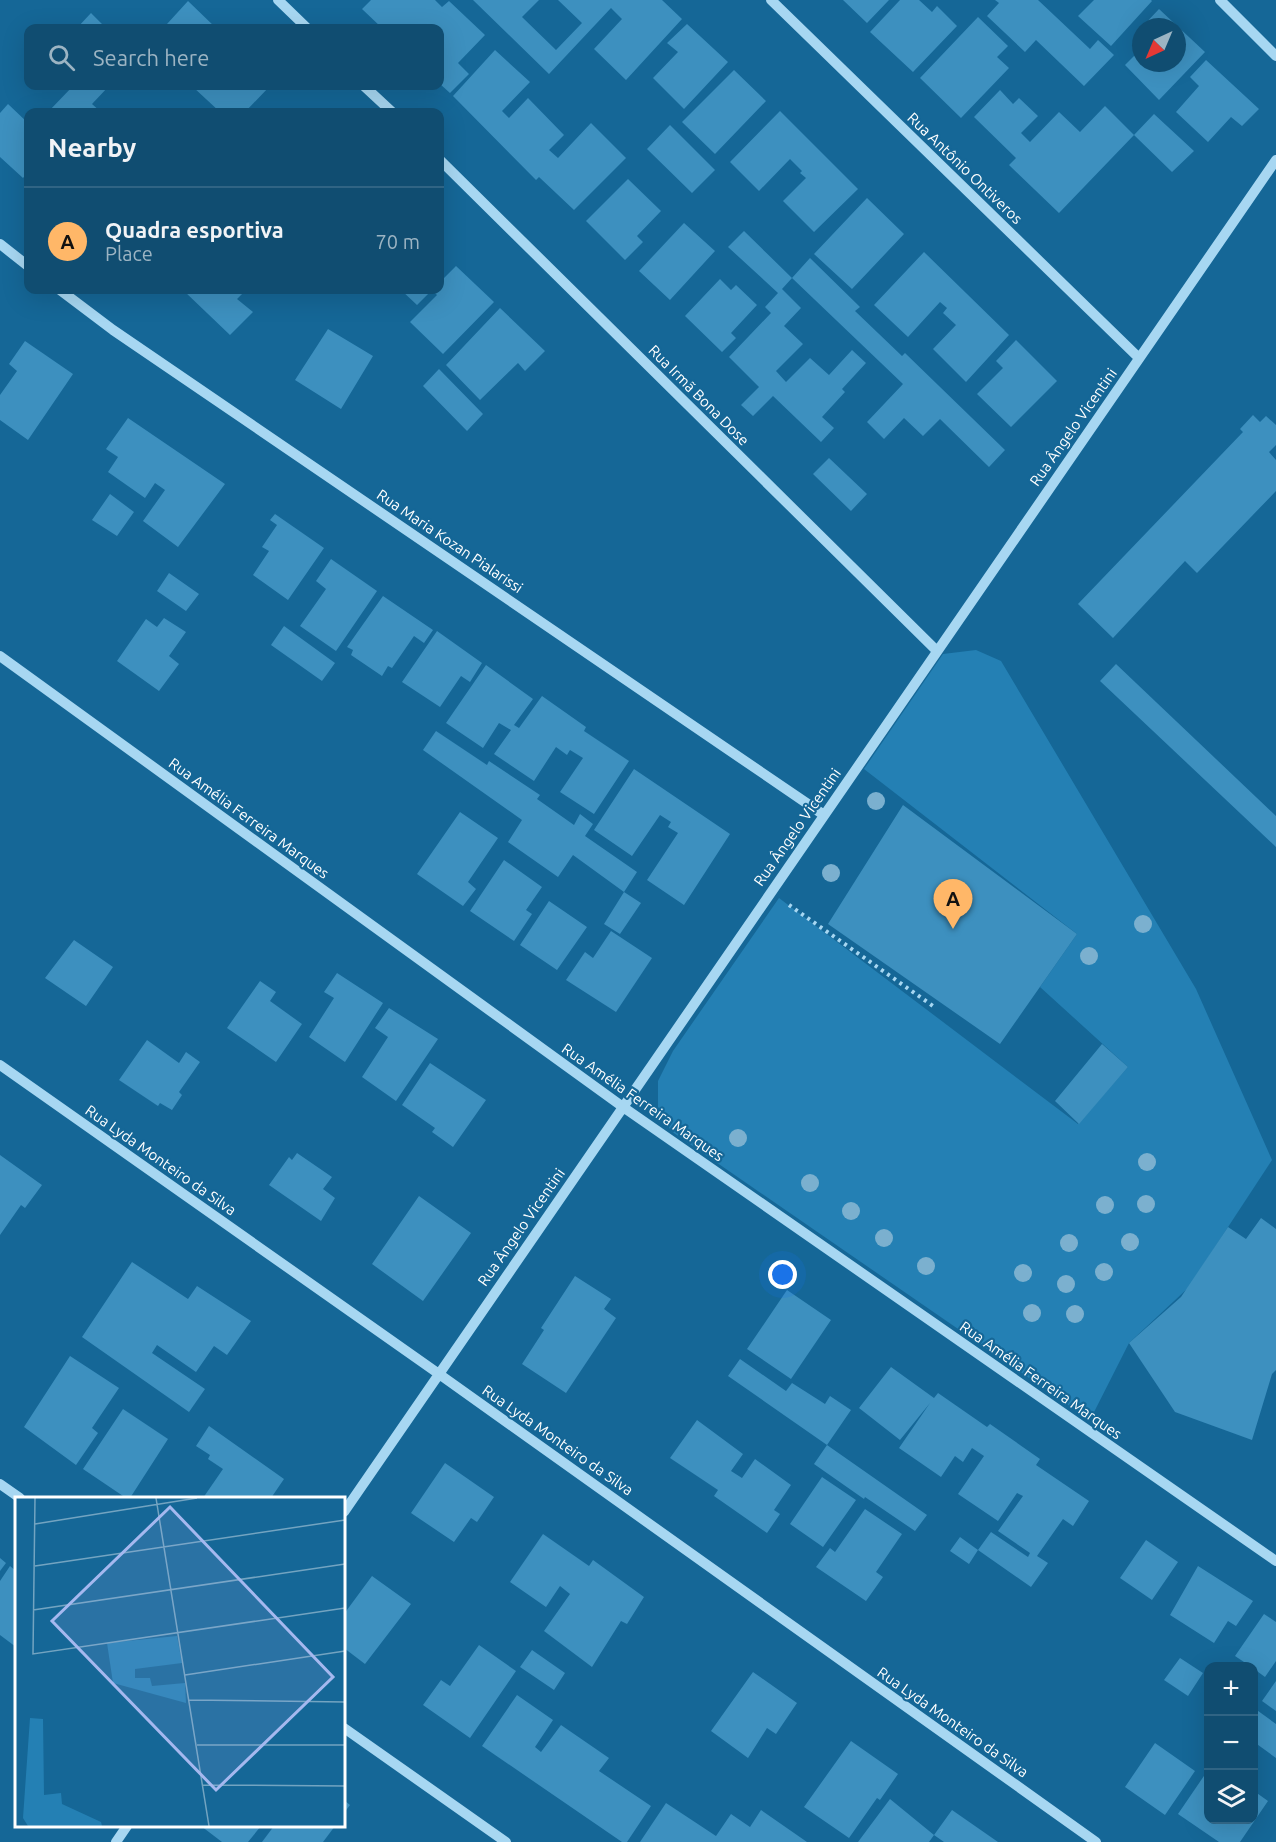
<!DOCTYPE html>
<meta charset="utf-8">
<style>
body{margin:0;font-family:Ubuntu,sans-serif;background:#1e5779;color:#f1f3f6}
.controls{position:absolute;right:18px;bottom:18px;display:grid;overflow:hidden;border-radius:12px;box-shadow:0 6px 24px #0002}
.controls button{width:54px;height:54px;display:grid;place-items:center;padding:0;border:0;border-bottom:2px solid #306484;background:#104d71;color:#f1f3f6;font:30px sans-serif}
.compass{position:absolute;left:1132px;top:18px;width:54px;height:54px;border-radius:50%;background:#104d71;box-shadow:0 6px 24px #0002;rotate:224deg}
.you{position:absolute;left:783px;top:1275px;width:21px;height:21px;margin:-15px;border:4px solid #fff;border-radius:50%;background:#1a73e8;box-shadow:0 0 0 9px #1a73e833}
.badge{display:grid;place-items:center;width:39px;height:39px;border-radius:50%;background:#ffb768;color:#111;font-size:20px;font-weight:700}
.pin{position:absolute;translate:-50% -50px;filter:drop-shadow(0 2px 3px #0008)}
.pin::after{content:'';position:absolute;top:32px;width:21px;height:18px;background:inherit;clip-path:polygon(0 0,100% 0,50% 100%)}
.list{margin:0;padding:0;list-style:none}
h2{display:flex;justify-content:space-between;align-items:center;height:78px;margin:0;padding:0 24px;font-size:26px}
h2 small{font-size:20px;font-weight:400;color:#9cb4c3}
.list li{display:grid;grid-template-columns:39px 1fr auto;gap:18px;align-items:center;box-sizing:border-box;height:108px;padding:0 24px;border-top:2px solid #306484}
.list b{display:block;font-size:22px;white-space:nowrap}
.list p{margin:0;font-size:20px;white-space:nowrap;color:#9cb4c3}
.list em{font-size:20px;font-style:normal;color:#9cb4c3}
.icon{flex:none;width:33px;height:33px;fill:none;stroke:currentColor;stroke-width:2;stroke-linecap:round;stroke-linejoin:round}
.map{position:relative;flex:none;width:1276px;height:1842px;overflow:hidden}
.search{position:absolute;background:#104d71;box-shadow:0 6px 24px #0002;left:24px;top:24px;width:420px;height:66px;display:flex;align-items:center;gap:15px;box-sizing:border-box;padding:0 21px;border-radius:12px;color:#9cb4c3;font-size:22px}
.panel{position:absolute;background:#104d71;box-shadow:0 6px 24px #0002;left:24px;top:108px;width:420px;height:186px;border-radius:12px}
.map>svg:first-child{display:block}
.green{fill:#2480b4}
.building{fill:#3d90bf}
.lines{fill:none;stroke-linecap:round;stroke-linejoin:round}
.path{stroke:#a7d7f2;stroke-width:4;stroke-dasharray:3 4.5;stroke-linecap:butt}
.minor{stroke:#a7d7f2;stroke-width:10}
.tree{fill:#7bb0cf}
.labels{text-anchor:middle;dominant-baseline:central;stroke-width:4.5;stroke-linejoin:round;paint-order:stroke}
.street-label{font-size:15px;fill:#fff;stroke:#156797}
.inset-road{fill:none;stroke:#73a4c1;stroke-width:1.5}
.view{fill:#a5b8ef;fill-opacity:0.15;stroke:#a5b8ef;stroke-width:3}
.inset-edge{fill:none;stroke:#fff;stroke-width:3}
</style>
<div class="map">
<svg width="1276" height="1842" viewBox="0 0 1276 1842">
<rect width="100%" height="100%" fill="#156797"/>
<path class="green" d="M976,650L1001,661L1196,989L1272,1160L1188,1288L1129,1343L1090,1420L671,1131L658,1107V1081L673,1051L779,898L1078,1124L1128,1067L1040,987L1077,934L864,769L943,654Z"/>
<path class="building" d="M371,0H435L442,7L449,1L485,35L458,63L469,74L450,93L440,84V28H382L362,9Z
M473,0H539L522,17L556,50L582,23L558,0H662L682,19L626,80L594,49L622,19L611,8L549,74Z
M843,0H889L867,23Z
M900,0H919L932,12L937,6L957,26L913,72L870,32Z
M995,0H1038L1090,49L1098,40L1114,55L1084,86L1036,40L1025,52L987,16L999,3Z
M1094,0H1151L1152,1L1111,46L1078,16Z
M188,1L216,28H165L168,25L167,24Z
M1159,9L1205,52L1159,100L1125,65L1141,49V63H1177V27H1142Z
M91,13L106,28H77Z
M978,17L1008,46L997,57L1009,68L961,118L920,78Z
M687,24L728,62L684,109L653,78L678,52L667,43Z
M495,50L530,82L502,111L509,118L528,98L564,135L549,150L558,158L591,123L626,158L574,210L539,177L536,180L453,96Z
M1206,60L1259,109L1242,126L1231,117L1208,142L1176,112L1199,86L1190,77Z
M734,70L766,101L715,154L682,122Z
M73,86H109L92,104L101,112H48Z
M194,86H270L245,112H220L193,87Z
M1000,90L1013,104L1019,98L1038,116L1021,133L1030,142L1059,112L1080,132L1105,106L1134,135L1059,213L1009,165L1016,158L974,117Z
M8,104L28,123V172L23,178L0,157V113Z
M780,111L858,189L814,232L783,201L806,178L800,173L802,171L790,159L759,191L730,162Z
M1154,114L1194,151L1172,172L1134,135Z
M670,125L715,170L692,193L647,149Z
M628,179L661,211L637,236L643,242L625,260L586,221Z
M867,198L904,234L852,289L814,254Z
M684,223L715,251L670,300L639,271Z
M744,231L792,278L810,258L860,307L855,311L902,356L905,353L1005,450L989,467L940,419L923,436L904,418L884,439L867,422L903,384L792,278L782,289L801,308L784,326L803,344L776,371L786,382L810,358L829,375L852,350L866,363L842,389L845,392L822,417L834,428L821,442L773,396L753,416L741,405L759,387L729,357L771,313L765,307L778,293L728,247Z
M924,252L1009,335L966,382L933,349L956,325L943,313L947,308L940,302L908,337L874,305Z
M456,266L494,302L443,354L410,322L437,295L432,290L417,305L401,290H440V276L443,279Z
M720,279L731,290L736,285L757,305L731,333L736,338L722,352L685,316Z
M186,290H246L237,299L253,312L230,335L184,291Z
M500,308L545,351L525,371L518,363L480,400L446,365Z
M328,329L373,356L341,409L295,380Z
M1016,340L1057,381L1011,427L977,394L1003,368L996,361Z
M25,341L73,374L28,440L0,420V395L17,371L9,364Z
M439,369L483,414L467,431L423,386Z
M1253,415L1260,422L1266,416L1276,425V445L1269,452L1276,460V491L1197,573L1185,561L1113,638L1078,604L1243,432L1240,429Z
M128,418L225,484L178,547L143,521L165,490L155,483L145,498L108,472L118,457L106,449Z
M829,458L867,494L851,511L813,474Z
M110,494L134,512L117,536L92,520Z
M275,514L324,548L288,600L253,575L269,551L262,547L277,525L270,520Z
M331,559L377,591L336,651L300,626L326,589L316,581Z
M169,573L199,594L186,611L157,591Z
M383,596L433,630L424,643L414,636L392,668L388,666L382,676L351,655L353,650L347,647Z
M164,618L186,632L169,656L179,664L159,691L117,661L146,619L157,627Z
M284,626L335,663L322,681L271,645Z
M437,631L482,663L470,682L461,676L440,707L402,682Z
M1116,664L1276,816V847L1100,681Z
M486,665L533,699L514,725L519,728L542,696L586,727L584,731L629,761L594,814L560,792L583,758L570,750L567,755L556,747L534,781L494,754L511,730L499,723L483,748L446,723Z
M436,731L487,765L489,761L540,795L537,799L574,825L580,814L593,824L585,836L637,872L624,892L573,855L558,877L508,842L522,820L423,750Z
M634,769L730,834L684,905L647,880L678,833L668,827L671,822L660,815L632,856L594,830Z
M903,805L1077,934L1000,1044L828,924Z
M460,812L498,838L468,882L476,889L463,906L417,874Z
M504,860L542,887L526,910L532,914L514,941L470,911Z
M624,892L641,903L620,934L604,924Z
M549,901L587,927L557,970L520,945Z
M611,931L652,958L616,1012L566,980L585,952L593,958Z
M74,940L113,967L86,1006L45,978Z
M337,973L383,1003L345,1062L309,1037L334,998L324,992Z
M260,981L276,992L270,1001L302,1024L276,1062L227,1028Z
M389,1008L438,1039L396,1101L362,1077L388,1037L375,1028Z
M147,1040L179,1063L186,1052L200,1062L179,1092L182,1095L172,1110L160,1103L158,1106L119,1080Z
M1102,1044L1128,1067L1079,1124L1055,1101Z
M430,1063L486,1100L453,1147L432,1132L435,1128L402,1105Z
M297,1153L332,1177L323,1189L335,1198L321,1221L269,1185L289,1157L292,1160Z
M0,1155L42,1185L25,1208L21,1205L0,1235Z
M419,1196L471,1233L423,1301L372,1264Z
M1261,1218L1276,1229V1370L1272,1374L1252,1440L1175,1412L1129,1343L1181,1297L1228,1227L1246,1239Z
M132,1262L188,1299L197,1286L251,1321L227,1355L214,1346L196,1372L157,1345L152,1353L205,1389L189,1412L82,1337Z
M575,1276L611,1299L604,1309L616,1318L566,1393L522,1364L544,1330L541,1328Z
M787,1290L831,1320L791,1379L747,1349Z
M70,1356L119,1388L92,1428L98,1433L76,1465L24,1427Z
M740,1359L786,1391L792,1383L825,1404L830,1396L851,1410L827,1445L728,1376Z
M891,1367L934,1398L938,1393L987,1427L990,1424L1040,1459L1036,1465L1089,1501L1073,1526L1063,1519L1037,1556L1048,1563L1031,1587L978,1550L991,1532L1028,1557L1030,1553L998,1531L1023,1496L1017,1493L998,1521L958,1494L984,1456L972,1448L963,1462L955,1456L941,1477L899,1448L930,1403L900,1440L859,1408Z
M123,1409L168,1439L130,1498H126L83,1469Z
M697,1420L743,1454L731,1471L742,1478L755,1459L791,1485L774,1510L780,1514L767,1533L714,1496L718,1490L670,1458Z
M209,1426L284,1479L271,1498H203L223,1469L208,1459L210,1455L196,1446Z
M827,1445L927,1515L915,1531L865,1497L864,1499L814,1464Z
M445,1463L494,1497L477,1522L471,1518L454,1542L411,1513Z
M822,1477L856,1500L823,1547L790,1524Z
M865,1509L902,1534L876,1572L883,1577L866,1601L816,1567L830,1548L835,1552Z
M543,1534L589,1566L593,1560L644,1597L627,1624L621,1621L592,1667L544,1631L570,1594L560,1586L546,1607L510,1582Z
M960,1537L978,1550L969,1564L950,1551Z
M1146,1540L1178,1562L1152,1600L1120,1578Z
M0,1558L6,1563L0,1571Z
M10,1566L16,1571V1647L0,1635V1581Z
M1198,1566L1253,1601L1236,1626L1228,1621L1214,1643L1170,1615Z
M372,1576L411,1604L365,1664L344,1648V1614Z
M1264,1614L1276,1622V1661L1265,1677L1254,1669V1666H1250L1235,1656Z
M479,1645L516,1671L470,1738L423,1705L441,1680L450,1686Z
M532,1650L565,1673L554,1690L520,1667Z
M1180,1658L1203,1673L1188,1696L1164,1680Z
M753,1672L797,1703L776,1734L767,1728L748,1758L711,1731Z
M1276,1681V1711L1262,1701Z
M517,1695L553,1720L535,1747L541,1752L561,1725L609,1758L599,1771L651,1806L627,1842H622L482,1746Z
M1254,1708L1276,1724V1758L1254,1742Z
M851,1741L898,1774L880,1800L877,1798L849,1838L804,1807Z
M1155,1743L1195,1771L1165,1815L1125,1787Z
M1208,1770V1820H1254V1791L1268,1801L1240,1842H1219L1178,1814Z
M890,1799L934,1835L929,1842H858Z
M344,1800L350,1805L344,1813Z
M666,1803L716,1836L731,1814L750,1827L761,1810L807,1842H640Z
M952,1810L998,1842H944L934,1835Z
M201,1826H261L248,1842H222Z
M274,1826H335L323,1842H262Z"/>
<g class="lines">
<path class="path" d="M789,905L933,1006"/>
<path class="minor" d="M278,0L307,28
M771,0L1139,358
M1220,0L1276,56
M364,86L392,112
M440,160L937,651
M0,244L28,266
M60,290L113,330L824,815
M0,656L623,1107L1276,1561
M0,1065L439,1374L1096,1842
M0,1484L20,1498
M344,1512L1276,160
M344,1728L506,1842
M116,1842L127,1826"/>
</g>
<g class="tree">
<circle cx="876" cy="801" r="9"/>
<circle cx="831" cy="873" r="9"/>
<circle cx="1143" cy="924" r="9"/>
<circle cx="1089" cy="956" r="9"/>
<circle cx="738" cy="1138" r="9"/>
<circle cx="1147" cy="1162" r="9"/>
<circle cx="810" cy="1183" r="9"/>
<circle cx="1146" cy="1204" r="9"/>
<circle cx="1105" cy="1205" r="9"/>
<circle cx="851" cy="1211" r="9"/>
<circle cx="884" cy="1238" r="9"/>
<circle cx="1130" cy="1242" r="9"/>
<circle cx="1069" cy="1243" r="9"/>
<circle cx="926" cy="1266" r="9"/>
<circle cx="1104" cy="1272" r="9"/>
<circle cx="1023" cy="1273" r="9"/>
<circle cx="1066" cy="1284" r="9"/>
<circle cx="1032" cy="1313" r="9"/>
<circle cx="1075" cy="1314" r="9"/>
</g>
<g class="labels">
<g class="street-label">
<text transform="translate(965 168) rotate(44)">Rua Antônio Ontiveros</text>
<text transform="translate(699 395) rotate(45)">Rua Irmã Bona Dose</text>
<text transform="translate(1073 427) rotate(-55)">Rua Ângelo Vicentini</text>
<text transform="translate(450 541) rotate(34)">Rua Maria Kozan Pialarissi</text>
<text transform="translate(249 818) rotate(36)">Rua Amélia Ferreira Marques</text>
<text transform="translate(797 827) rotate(-55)">Rua Ângelo Vicentini</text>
<text transform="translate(643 1102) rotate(35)">Rua Amélia Ferreira Marques</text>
<text transform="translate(161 1160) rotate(35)">Rua Lyda Monteiro da Silva</text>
<text transform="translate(521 1227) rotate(-55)">Rua Ângelo Vicentini</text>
<text transform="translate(1041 1380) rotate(35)">Rua Amélia Ferreira Marques</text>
<text transform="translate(558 1440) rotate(35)">Rua Lyda Monteiro da Silva</text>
<text transform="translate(953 1722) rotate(35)">Rua Lyda Monteiro da Silva</text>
</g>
</g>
<g transform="translate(15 1497)">
<rect width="330" height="330" fill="#156797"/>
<path d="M162,139L167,166L120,172V181H135L137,189L170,186L171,206L98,186L92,146ZM15,221L28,222L29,298L46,296L47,307L86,325L87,329H13L8,321Z" fill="#2480b4"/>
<path class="inset-road" d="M20,1L18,157L330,111M141,1L194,329M20,27L182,1M20,69L330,23M18,113L330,67M170,178L330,154M174,203L330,205M182,248H330M188,288L330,289"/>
<path class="view" d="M155,10L318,180L201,293L37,124Z"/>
<rect width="330" height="330" class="inset-edge"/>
</g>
</svg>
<div class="controls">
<button>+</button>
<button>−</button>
<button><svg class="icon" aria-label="layers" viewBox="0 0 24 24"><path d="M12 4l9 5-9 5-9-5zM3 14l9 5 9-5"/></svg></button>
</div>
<svg class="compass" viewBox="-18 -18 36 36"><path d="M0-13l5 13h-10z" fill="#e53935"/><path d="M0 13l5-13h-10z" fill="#9cb4c3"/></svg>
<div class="you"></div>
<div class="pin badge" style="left:953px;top:929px">A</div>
<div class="search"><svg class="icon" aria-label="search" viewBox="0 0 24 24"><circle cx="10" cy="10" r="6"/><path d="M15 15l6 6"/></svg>Search here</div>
<section class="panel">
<h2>Nearby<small></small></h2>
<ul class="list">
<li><span class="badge">A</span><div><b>Quadra esportiva</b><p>Place</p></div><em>70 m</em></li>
</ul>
</section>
</div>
